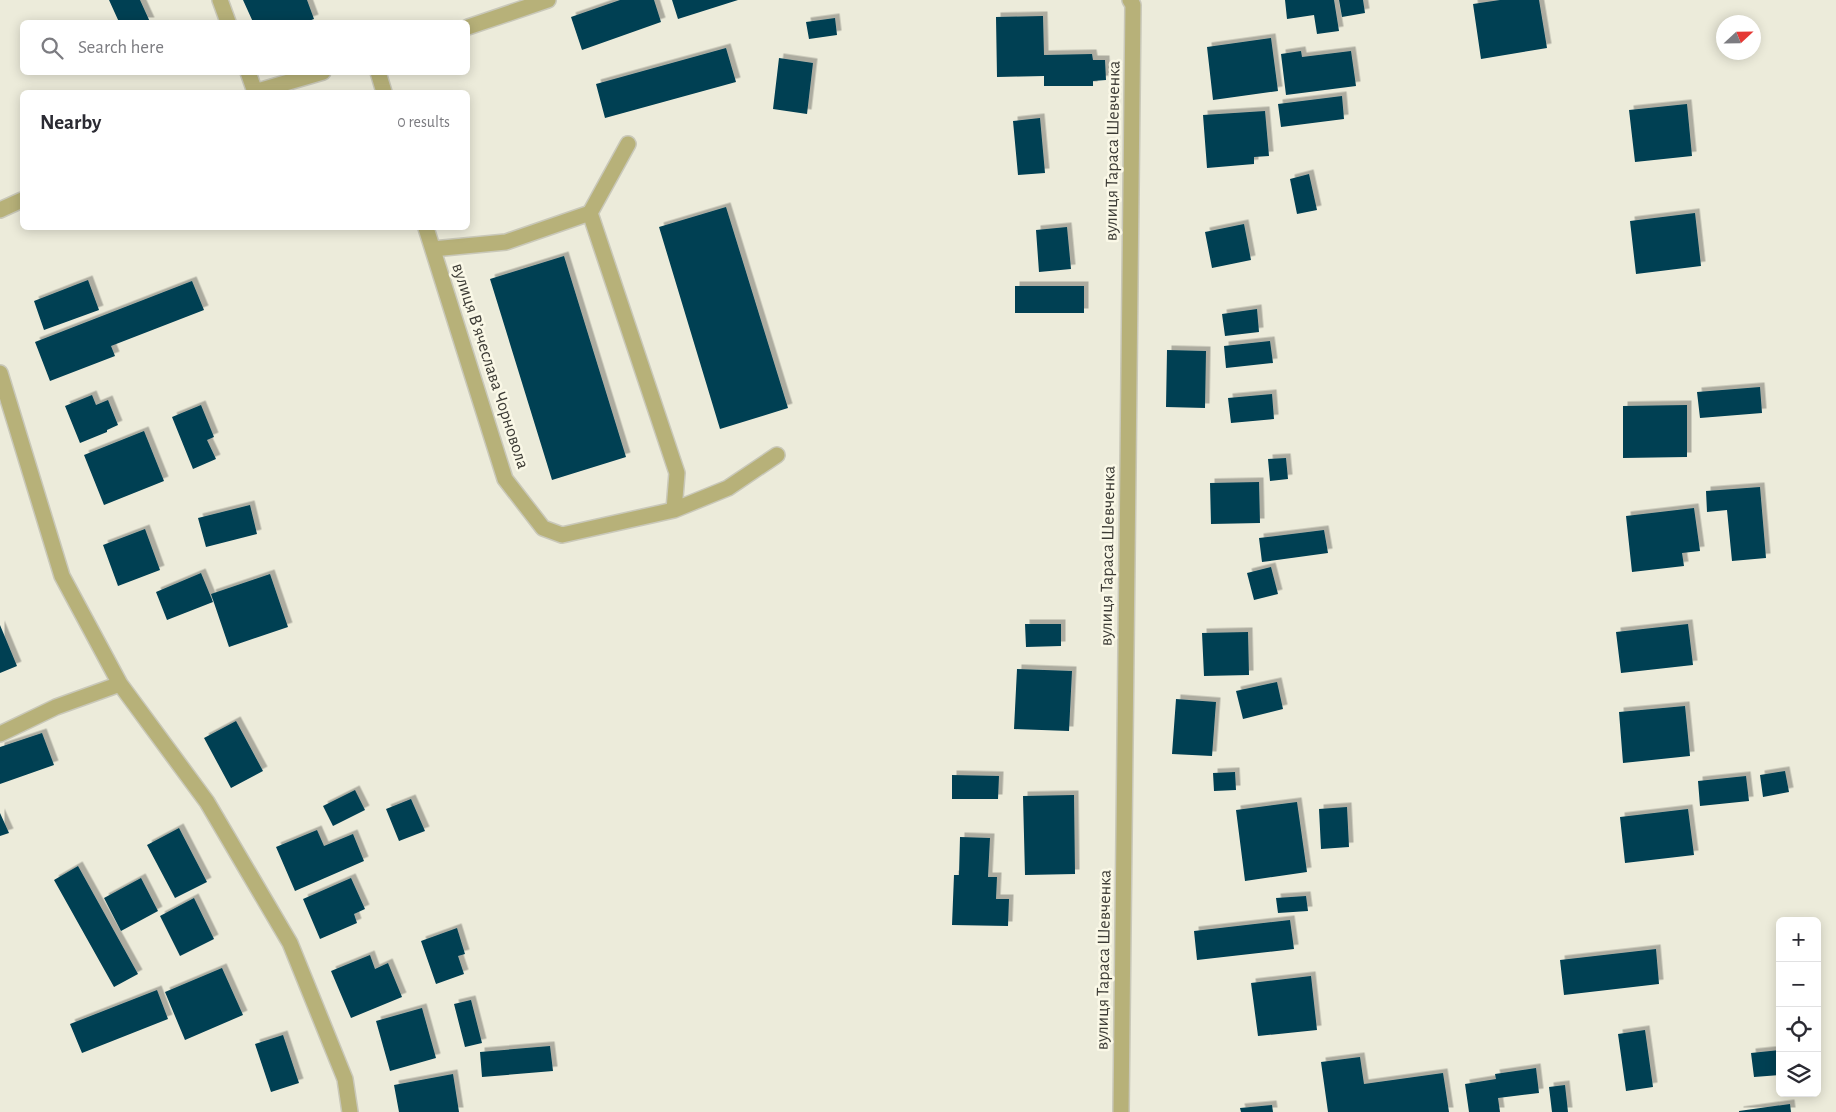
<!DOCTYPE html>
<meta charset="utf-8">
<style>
body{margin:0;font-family:"Alegreya Sans",sans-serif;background:#f2f2f3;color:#2b2b33}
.controls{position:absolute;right:15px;bottom:15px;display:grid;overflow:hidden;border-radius:8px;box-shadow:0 2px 12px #0003}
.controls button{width:45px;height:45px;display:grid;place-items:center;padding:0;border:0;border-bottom:1px solid #e1e1e2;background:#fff;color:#2b2b33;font:25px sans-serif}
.compass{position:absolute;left:1716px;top:15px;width:45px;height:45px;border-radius:50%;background:#fff;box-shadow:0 2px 12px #0003;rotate:68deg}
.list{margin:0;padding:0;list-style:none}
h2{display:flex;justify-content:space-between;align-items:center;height:65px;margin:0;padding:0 20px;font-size:21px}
h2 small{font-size:16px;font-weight:400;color:#7c7c81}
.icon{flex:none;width:28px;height:28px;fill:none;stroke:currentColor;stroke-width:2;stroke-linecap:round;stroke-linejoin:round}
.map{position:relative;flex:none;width:1836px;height:1112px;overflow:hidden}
.search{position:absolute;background:#fff;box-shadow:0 2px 12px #0003;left:20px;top:20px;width:450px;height:55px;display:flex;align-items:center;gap:12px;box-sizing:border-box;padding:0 18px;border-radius:8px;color:#7c7c81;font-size:19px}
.panel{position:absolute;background:#fff;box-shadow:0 2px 12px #0003;left:20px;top:90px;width:450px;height:140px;border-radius:8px}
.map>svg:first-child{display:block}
.building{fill:#043f52;filter:url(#shadow)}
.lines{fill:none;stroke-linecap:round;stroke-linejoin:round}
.minor-casing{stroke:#c9c8b9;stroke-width:18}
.minor{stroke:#b7b179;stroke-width:15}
.labels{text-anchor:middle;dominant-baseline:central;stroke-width:5;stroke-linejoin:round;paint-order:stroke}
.street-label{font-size:18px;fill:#3c3b35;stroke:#faf8e7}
</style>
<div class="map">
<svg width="1836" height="1112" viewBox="0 0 1836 1112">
<defs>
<filter id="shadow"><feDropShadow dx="4.5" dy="-4.5" stdDeviation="0" flood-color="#0004"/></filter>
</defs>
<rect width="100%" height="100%" fill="#ecebda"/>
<path class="building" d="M109,0H140L150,22H119Z
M243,0H307L314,19L306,22H253Z
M620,0H654L661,22L582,50L571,17Z
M672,0H738L678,19Z
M1285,0H1334L1339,31L1317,34L1314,15L1287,19Z
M1339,0H1363L1365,13L1342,17Z
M1500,0H1539L1547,48L1481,59L1473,4Z
M1043,16L1044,55L1092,54L1093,60H1105L1106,80L1093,81V86H1044V76L997,77L996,17Z
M835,18L837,35L809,39L806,22Z
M1271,38L1278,91L1213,100L1207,47Z
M726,48L736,82L605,118L596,84Z
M1301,51L1302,57L1351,51L1356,86L1286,95L1281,54Z
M779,58L813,63L807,114L773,109Z
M1342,96L1344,119L1281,127L1278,104Z
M1687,104L1692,156L1635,162L1629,110Z
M1265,111L1269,156L1254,157V164L1207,168L1203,115Z
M1040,118L1045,173L1018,175L1013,121Z
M1309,174L1317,210L1297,214L1290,179Z
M726,207L788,408L720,429L659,227Z
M1695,213L1701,266L1636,274L1630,221Z
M1244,224L1251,260L1212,268L1205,232Z
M1067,227L1071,269L1039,272L1036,230Z
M564,256L626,457L552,480L490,279Z
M88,280L99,310L44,330L34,301Z
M192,281L204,310L111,346L115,356L50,381L35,342Z
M1015,286H1084V313H1015Z
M1257,309L1259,332L1225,336L1222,314Z
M1270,341L1273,363L1226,368L1224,346Z
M1167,350L1206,351L1205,408L1166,407Z
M1760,387L1762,413L1700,418L1697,392Z
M1272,394L1274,419L1231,423L1228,398Z
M92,395L96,405L108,400L118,425L107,430V432L80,443L65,406Z
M201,405L214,437L207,440L216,459L193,469L172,417Z
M1687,405V457L1623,458V406Z
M144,431L164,481L104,505L84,455Z
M1286,458L1288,479L1270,481L1268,459Z
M1259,482L1260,523L1211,524L1210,483Z
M1760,487L1766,558L1732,561L1727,510L1707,512L1706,491Z
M250,505L257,534L206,547L198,518Z
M1694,508L1700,551L1682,553L1684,566L1632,572L1626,516Z
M145,529L160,570L118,586L103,545Z
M1324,530L1328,553L1262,562L1259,538Z
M1271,567L1278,594L1254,600L1247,573Z
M201,573L213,602L167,620L156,592Z
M270,574L288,627L229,647L211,594Z
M1025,624H1061V646L1026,647Z
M1688,624L1693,665L1621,673L1616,632Z
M0,625L17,666L0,673Z
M1248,632L1249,675L1204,676L1202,633Z
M1017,669L1072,671L1069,731L1014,729Z
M1277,682L1283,709L1243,719L1236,691Z
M1176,699L1216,702L1212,756L1172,754Z
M1685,706L1690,756L1623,763L1619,712Z
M236,721L263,771L231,788L204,738Z
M42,733L54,765L0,784V747Z
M1785,771L1789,792L1763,797L1760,775Z
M1235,772L1236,790L1214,791L1213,773Z
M952,775L999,776L998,799H952Z
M1746,776L1749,801L1700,806L1698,781Z
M355,790L365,810L333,826L323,806Z
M1074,795L1075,874L1025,875L1023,796Z
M411,799L425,831L399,841L386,809Z
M1297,802L1307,872L1245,881L1236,810Z
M1347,807L1349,847L1321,849L1319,809Z
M1688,809L1694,855L1625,863L1620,817Z
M0,813L9,833L0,836Z
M179,828L207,882L175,898L147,845Z
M317,830L324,846L353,834L364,861L295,891L276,847Z
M960,837L990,838L988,877H997L996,899H1009L1008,926L952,925L954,875H959Z
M78,866L138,974L114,987L54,880Z
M141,878L158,911L121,931L104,898Z
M351,878L365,909L354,914L357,923L320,939L303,899Z
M1306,896L1308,911L1278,913L1276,898Z
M194,898L214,939L180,956L160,916Z
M1290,920L1294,949L1197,960L1194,931Z
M457,928L465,954L458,956L464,974L436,984L421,941Z
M1656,949L1659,984L1564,995L1560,960Z
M370,955L375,969L388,963L402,997L351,1018L331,971Z
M222,968L243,1015L185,1040L165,992Z
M1311,976L1317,1030L1258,1036L1251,983Z
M157,990L168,1019L82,1053L70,1024Z
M471,1000L482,1043L465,1047L454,1004Z
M422,1008L436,1058L390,1071L376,1021Z
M1645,1030L1653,1087L1626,1091L1618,1034Z
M283,1035L299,1083L271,1092L255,1044Z
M550,1046L553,1071L482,1077L480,1052Z
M1780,1050V1075L1754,1077L1751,1053Z
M1360,1057L1364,1084L1443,1073L1449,1112H1328L1321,1062Z
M1536,1068L1539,1093L1498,1098L1500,1112H1469L1465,1084L1496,1079L1495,1074Z
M453,1074L459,1112H399L394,1085Z
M1565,1085L1568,1112H1552L1549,1087Z
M1790,1104L1791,1112H1739V1111Z
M1272,1105L1273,1112H1241L1240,1108Z"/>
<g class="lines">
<g class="minor-casing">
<path id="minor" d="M220,0L228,22
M468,27L548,0
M248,72L255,92
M378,72L384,92
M254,92L323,72
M0,210L22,200
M590,213L677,473L674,510
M426,228L505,479L543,528L562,535L674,510L728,488L777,455
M433,249L506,242L590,213L628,144
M0,373L62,576L120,684L207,802L290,943L345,1079L350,1112
M0,734L56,707L120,684
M1121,1112L1133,5L1130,0"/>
</g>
<use href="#minor" class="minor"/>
</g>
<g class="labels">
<g class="street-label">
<text transform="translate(1113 151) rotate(-89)">вулиця Тараса Шевченка</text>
<text transform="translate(490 366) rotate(72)">вулиця Вʼячеслава Чорновола</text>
<text transform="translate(1108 556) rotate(-89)">вулиця Тараса Шевченка</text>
<text transform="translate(1104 960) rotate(-89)">вулиця Тараса Шевченка</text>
</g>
</g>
</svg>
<div class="controls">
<button>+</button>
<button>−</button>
<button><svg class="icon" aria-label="locate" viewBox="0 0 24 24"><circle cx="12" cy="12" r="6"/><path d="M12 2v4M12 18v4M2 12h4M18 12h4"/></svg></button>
<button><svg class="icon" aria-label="layers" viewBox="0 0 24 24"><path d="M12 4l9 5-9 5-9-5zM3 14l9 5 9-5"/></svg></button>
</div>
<svg class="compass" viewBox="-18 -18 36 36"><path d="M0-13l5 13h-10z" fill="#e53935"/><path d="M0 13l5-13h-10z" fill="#7c7c81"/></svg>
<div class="search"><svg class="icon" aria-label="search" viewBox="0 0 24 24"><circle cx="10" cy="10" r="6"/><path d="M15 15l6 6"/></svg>Search here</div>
<section class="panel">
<h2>Nearby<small>0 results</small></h2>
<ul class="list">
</ul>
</section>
</div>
